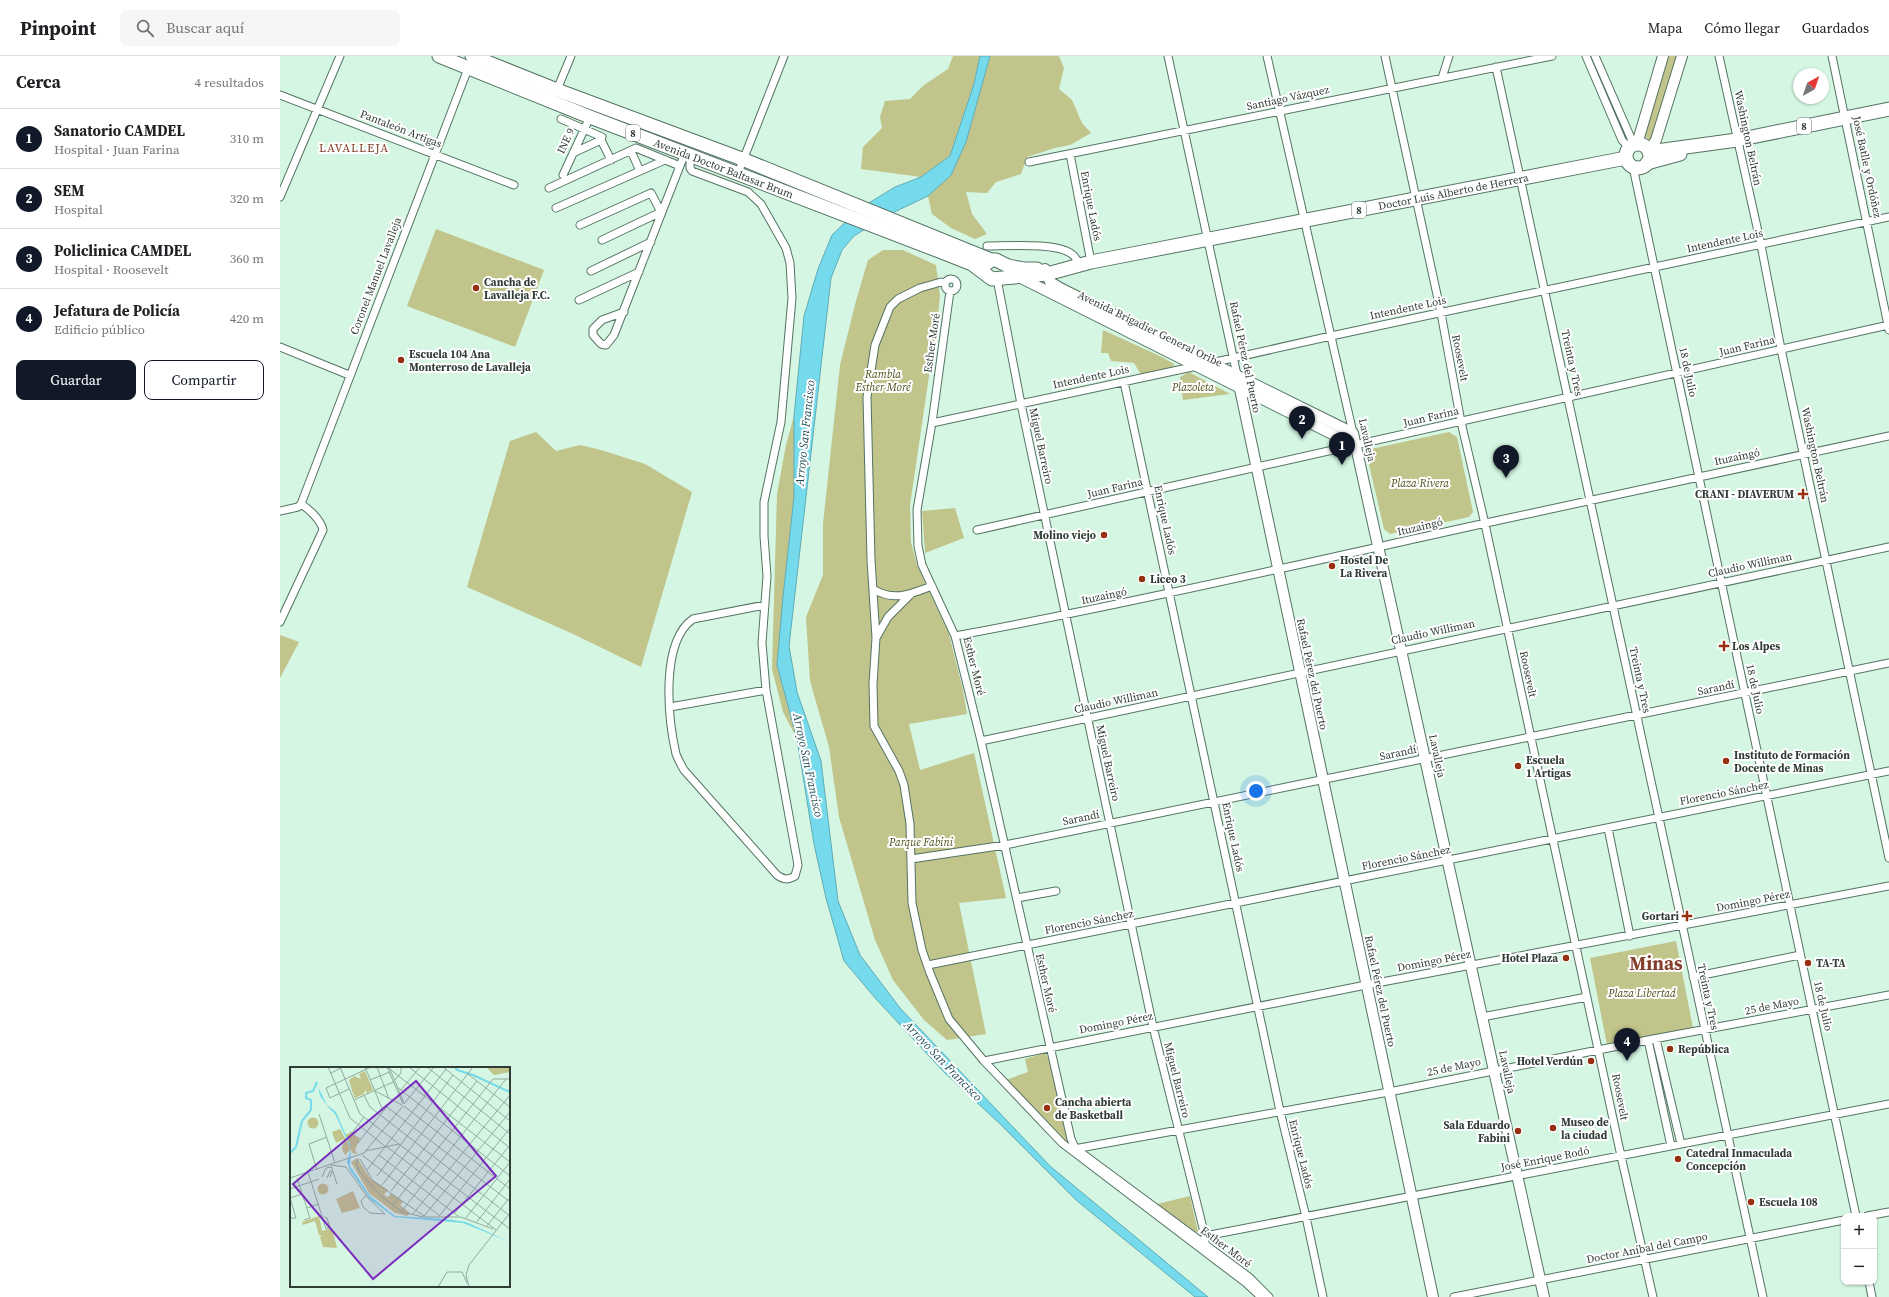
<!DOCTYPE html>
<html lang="es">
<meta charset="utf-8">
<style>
body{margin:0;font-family:"Source Serif 4",serif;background:#f6f6f6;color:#202124}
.controls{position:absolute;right:12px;bottom:12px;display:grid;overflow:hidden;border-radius:8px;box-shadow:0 1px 3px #0004}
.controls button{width:36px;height:36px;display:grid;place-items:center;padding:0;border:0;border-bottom:1px solid #e0e0e0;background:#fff;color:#202124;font:20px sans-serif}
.compass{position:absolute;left:1513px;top:12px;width:36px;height:36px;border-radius:50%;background:#fff;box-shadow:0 1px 3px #0004;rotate:40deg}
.you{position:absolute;left:976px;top:735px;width:14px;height:14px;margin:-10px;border:3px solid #fff;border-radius:50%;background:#1a73e8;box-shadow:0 0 0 6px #1a73e833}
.badge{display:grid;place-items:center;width:26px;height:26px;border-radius:50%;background:#111827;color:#fff;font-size:13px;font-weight:700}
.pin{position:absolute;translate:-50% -33px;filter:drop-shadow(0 1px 2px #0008)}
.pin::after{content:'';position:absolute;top:21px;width:14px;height:12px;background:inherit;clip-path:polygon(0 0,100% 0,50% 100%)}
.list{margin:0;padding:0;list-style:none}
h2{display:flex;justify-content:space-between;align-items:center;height:52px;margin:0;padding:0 16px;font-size:17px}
h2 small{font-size:13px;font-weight:400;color:#757577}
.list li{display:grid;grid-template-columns:26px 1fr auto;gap:12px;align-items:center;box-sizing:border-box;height:60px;padding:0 16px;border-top:1px solid #e0e0e0}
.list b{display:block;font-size:15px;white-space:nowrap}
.list p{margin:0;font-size:13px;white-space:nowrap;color:#757577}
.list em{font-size:13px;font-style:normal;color:#757577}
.actions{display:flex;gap:8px;padding:12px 16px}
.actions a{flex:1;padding:9px 0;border:1px solid #111827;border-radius:8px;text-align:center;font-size:14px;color:#111827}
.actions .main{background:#111827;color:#fff}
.icon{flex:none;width:22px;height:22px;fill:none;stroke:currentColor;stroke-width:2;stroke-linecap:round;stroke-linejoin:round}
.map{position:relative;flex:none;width:1609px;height:1241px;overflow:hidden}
header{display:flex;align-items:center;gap:24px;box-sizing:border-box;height:56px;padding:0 20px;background:#fff;border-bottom:1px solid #e0e0e0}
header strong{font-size:19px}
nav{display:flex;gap:22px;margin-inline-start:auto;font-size:14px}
.search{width:280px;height:36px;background:#f6f6f6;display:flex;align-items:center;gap:10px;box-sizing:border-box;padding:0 14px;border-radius:8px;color:#757577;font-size:15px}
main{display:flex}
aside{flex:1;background:#fff}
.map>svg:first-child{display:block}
.green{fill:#c1c48b}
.water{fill:#75daeb;stroke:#60abb5}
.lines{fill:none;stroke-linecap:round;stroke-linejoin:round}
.street-casing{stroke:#557362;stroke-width:9}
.secondary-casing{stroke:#557362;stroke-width:12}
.highway-casing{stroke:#557362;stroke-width:15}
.street{stroke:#fff;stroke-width:7}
.secondary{stroke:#fff;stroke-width:10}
.highway{stroke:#fff;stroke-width:13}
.poi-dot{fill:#973011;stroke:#fff;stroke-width:1.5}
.labels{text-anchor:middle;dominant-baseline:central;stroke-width:4;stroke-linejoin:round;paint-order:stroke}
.shield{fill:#fff;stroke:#6e7772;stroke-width:1}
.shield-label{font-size:10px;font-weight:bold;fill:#303d36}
.street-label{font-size:11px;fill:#303d36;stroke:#fff}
.poi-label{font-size:11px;font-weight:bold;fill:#303d36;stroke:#fff;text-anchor:start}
.park-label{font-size:11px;font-style:italic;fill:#51521b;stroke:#fff}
.neighbourhood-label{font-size:12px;letter-spacing:1px;fill:#85402d;stroke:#fff}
.water-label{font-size:12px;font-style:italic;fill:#1e4c53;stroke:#fff}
.town-label{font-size:19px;font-weight:bold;fill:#85402d;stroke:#fff}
.inset-river{fill:none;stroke:#75daeb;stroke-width:2}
.inset-road{fill:none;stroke:#92ac9d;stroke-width:1}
.view{fill:#7b2cbf;fill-opacity:0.15;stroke:#7b2cbf;stroke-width:2}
.inset-edge{fill:none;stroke:#303d36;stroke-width:2}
</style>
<header>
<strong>Pinpoint</strong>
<div class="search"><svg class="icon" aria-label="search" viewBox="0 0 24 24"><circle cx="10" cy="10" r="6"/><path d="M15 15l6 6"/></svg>Buscar aquí</div>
<nav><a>Mapa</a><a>Cómo llegar</a><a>Guardados</a></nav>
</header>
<main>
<aside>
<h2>Cerca<small>4 resultados</small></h2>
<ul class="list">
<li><span class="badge">1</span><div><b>Sanatorio CAMDEL</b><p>Hospital · Juan Farina</p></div><em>310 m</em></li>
<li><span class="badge">2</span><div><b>SEM</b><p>Hospital</p></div><em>320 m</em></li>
<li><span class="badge">3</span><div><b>Policlinica CAMDEL</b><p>Hospital · Roosevelt</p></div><em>360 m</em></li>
<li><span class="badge">4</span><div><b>Jefatura de Policía</b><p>Edificio público</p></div><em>420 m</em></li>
</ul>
<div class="actions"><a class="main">Guardar</a><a>Compartir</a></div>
</aside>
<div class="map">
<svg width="1609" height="1241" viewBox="0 0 1609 1241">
<rect width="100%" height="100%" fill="#d4f6e2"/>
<path class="green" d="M673,0H700L694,28L670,100L641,121L581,113L583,91L602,72L600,61L605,45L630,43L644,29L668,13Z
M710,0H779L784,12L779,33L792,44L802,67L811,77L790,89L775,92L747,101L741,118L716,126L707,137L686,136L692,158L707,178L695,183L671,172L652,158L648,140L671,119L686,86Z
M1387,0H1398L1373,83L1370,84L1363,80Z
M156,173L264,214L235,291L127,250Z
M603,194H623L656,209L660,240L658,259L630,449L631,486L637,509L669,578L683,634L687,658L629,668L640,714L694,697L726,842L679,847L706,978L667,984L644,964L613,924L595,884L559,761L549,691L530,625L526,561L543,519V468L560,309L576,245L588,204Z
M823,274L882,301L894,308L893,314L862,320L854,307L831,305L828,297H821Z
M909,316L950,338L903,344L900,321Z
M514,360V441L503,541L497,609L517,683L503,656L492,613L497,438L506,389Z
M256,376L276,395L300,389L321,394L365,408L412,436L361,611L291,577L187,531L230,385Z
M1169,376L1177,381L1193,456L1189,461L1110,478L1104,473L1087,400L1091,393Z
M675,452L684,482L645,497L642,455Z
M0,579L19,586L0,622Z
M1396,885L1413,972L1327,989L1310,902Z
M765,997L769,1003L789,1089L726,1024L748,1016L745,1003Z
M910,1140L918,1176L914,1177L877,1148Z"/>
<path class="water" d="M700,0H710L686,86L671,119L648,140L608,159L574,180L562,194L551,222L509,590L517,636L541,705L558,845L580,899L620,952L770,1110L928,1241H915L796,1144L718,1066L664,1016L596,943L564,905L546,842L534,788L517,683L497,609L503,541L514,441V360L524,260L538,213L552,179L579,153L615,131L641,121L670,100L694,28Z"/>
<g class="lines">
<g class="street-casing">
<path id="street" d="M888,0L957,319
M987,0L1073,377
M1105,0L1161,257L1181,366L1205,468L1341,1100L1373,1241
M1306,0L1342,84L1349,92
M1315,0L1354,89
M1439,0L1481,189L1501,293L1609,802
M1552,0L1609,274
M1216,11L1483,1241
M1162,22L1169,0
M276,36L291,0
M0,39L234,129
M281,63L322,81L321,84
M351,95L360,115
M293,97L321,84L331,104
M790,98L811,206
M410,99V112L412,115L468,136L481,148L506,192L510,207L512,242L501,366L484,446V480L487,520L482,587L486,634L518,809L515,820C508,824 504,824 497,819L404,714C401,709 398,703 396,698C388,663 380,586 413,563L485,549
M749,106L1272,0
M1353,111L1576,1160
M458,117L504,0
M283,119L310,61
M269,132L356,92L400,110
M0,141L60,0
M276,152L385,104
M300,169L371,137L381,156L322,184
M707,190C726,190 779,186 793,199C795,201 797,204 799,207
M311,215L371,186
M665 229a6 6 0 1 1 12 0a6 6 0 1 1-12 0Z
M717,223L741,348L873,971L925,1180V1188L923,1191
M665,228L661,226L640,232L618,243L610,251L595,289L587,341L591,504L596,582L593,628L594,670L619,715L624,729L630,768L632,847L642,894L650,917L669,963L704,1005L782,1087L966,1227L981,1241
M670,235L652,367L637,454L638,490L642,509L675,580L701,685L791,1083L795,1092L969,1221L989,1241
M299,244L359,216
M344,256L322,264L313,273V279L321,288L326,289L334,279L405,97
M0,291L69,319
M931,307L1051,280L1609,161
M844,326L1000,1055L1026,1161L1043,1241
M652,367L917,310
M0,455L18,451L21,448L189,10
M697,474L1609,269
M593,533C614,546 631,538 652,530
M0,566L43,474C41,464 29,453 21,448
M675,580C853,547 1029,506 1206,467C1340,438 1475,409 1609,380
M596,582L608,561L630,539
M390,651L486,634
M701,685L1609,491
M1328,772L1350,880
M631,803L725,789L1609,607
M737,842L776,835
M648,909L1609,715
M1413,921L1520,899
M1202,961L1307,941
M1376,983L1401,1088
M1368,984L1391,1090
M704,1005L1086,929L1609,830
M794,1093L1109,1036L1368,984L1609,939
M1587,1160L1609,1156
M925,1180L1609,1048
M1589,1226L1592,1241
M1174,1241L1564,1164"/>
</g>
<g class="secondary-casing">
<path id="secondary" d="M1357,88L1383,0
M1369,95L1376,84L1402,0
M765,213L770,226L782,233L1073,377L1264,1241
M739,221L1076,390
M957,319L1153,1241"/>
</g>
<g class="highway-casing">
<g id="highway">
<path id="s1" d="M159,0L310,61L659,195L692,208L712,223L767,218L811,206L1346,102"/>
<path d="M192,0L277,34L462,103L711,204"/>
<circle cx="1358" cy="100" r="12"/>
<path d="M1369,96L1457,84L1609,53"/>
<path d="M1367,107L1400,98"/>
<path d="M705,209L711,204H716L728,210L744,213H757"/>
</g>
</g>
<use href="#street" class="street"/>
<use href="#secondary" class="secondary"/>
<use href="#highway" class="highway"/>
</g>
<g class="poi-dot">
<circle cx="196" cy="232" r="4"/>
<circle cx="121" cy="304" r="4"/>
<path d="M1521 432h4v4h4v4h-4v4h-4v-4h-4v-4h4z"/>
<circle cx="824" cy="479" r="4"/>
<circle cx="1052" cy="510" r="4"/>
<circle cx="862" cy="523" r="4"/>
<path d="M1442 584h4v4h4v4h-4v4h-4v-4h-4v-4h4z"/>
<circle cx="1446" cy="705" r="4"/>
<circle cx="1238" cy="710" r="4"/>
<path d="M1405 854h4v4h4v4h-4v4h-4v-4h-4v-4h4z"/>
<circle cx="1286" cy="902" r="4"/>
<circle cx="1528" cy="907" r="4"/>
<circle cx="1390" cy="993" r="4"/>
<circle cx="1311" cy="1005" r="4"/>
<circle cx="767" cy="1052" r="4"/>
<circle cx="1273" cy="1072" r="4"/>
<circle cx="1238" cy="1075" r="4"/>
<circle cx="1398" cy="1103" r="4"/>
<circle cx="1471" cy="1146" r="4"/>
</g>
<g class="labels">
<g class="shield">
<rect x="1517" y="62" width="14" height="16" rx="3"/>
<rect x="346" y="69" width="14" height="16" rx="3"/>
<rect x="1072" y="146" width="14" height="16" rx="3"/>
</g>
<g class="shield-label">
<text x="1524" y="70">8</text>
<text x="353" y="77">8</text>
<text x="1079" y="154">8</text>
</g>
<g class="street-label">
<text transform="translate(1008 42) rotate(-12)">Santiago Vázquez</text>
<text transform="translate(121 73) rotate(21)">Pantaleón Artigas</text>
<text transform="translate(1468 82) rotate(78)">Washington Beltrán</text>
<text transform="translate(286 85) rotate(-65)">INE 9</text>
<text transform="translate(1587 111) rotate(78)">José Batlle y Ordóñez</text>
<text stroke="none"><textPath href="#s1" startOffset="306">Avenida Doctor Baltasar Brum</textPath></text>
<text stroke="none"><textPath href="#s1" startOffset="1067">Doctor Luis Alberto de Herrera</textPath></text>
<text transform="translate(811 150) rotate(79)">Enrique Ladós</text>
<text transform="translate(1445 185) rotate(-12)">Intendente Lois</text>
<text transform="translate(96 220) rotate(-69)">Coronel Manuel Lavalleja</text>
<text transform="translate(1128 252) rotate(-12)">Intendente Lois</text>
<text transform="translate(870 273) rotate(26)">Avenida Brigadier General Oribe</text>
<text transform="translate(652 287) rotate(-82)">Esther Moré</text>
<text transform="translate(1467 290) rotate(-13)">Juan Farina</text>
<text transform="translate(965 301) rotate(78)">Rafael Pérez del Puerto</text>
<text transform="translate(1180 302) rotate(79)">Roosevelt</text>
<text transform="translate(1292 307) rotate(78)">Treinta y Tres</text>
<text transform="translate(1408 316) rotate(78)">18 de Julio</text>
<text transform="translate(811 321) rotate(-12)">Intendente Lois</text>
<text transform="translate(1151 361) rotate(-13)">Juan Farina</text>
<text transform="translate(1087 384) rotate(77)">Lavalleja</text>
<text transform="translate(761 390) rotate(78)">Miguel Barreiro</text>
<text transform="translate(1535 399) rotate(78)">Washington Beltrán</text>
<text transform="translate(1457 401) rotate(-12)">Ituzaingó</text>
<text transform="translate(835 432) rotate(-13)">Juan Farina</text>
<text transform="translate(885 464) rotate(78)">Enrique Ladós</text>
<text transform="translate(1140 471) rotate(-13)">Ituzaingó</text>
<text transform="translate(1470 509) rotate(-12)">Claudio Williman</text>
<text transform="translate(824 540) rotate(-12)">Ituzaingó</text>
<text transform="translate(1153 576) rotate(-12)">Claudio Williman</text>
<text transform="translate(694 610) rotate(76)">Esther Moré</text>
<text transform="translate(1032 618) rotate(78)">Rafael Pérez del Puerto</text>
<text transform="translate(1248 618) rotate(78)">Roosevelt</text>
<text transform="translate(1360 624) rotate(78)">Treinta y Tres</text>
<text transform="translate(1436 632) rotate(-12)">Sarandí</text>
<text transform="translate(1475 633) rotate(78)">18 de Julio</text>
<text transform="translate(836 645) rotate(-12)">Claudio Williman</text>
<text transform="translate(1118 697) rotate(-12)">Sarandí</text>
<text transform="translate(1157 700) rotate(78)">Lavalleja</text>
<text transform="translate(828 707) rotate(78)">Miguel Barreiro</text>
<text transform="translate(1444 737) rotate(-11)">Florencio Sánchez</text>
<text transform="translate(801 762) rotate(-12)">Sarandí</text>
<text transform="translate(953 781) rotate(78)">Enrique Ladós</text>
<text transform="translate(1126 802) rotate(-11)">Florencio Sánchez</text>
<text transform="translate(1473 845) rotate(-11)">Domingo Pérez</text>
<text transform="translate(809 866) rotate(-11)">Florencio Sánchez</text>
<text transform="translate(1154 905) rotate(-11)">Domingo Pérez</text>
<text transform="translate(766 927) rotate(77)">Esther Moré</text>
<text transform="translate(1100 935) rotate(78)">Rafael Pérez del Puerto</text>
<text transform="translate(1428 941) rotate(78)">Treinta y Tres</text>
<text transform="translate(1492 950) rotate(-11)">25 de Mayo</text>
<text transform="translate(1543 950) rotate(77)">18 de Julio</text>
<text transform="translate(836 967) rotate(-11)">Domingo Pérez</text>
<text transform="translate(1174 1011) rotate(-12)">25 de Mayo</text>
<text transform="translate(1227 1016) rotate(78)">Lavalleja</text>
<text transform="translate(897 1024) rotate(76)">Miguel Barreiro</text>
<text transform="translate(1340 1041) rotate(79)">Roosevelt</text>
<text transform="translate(1021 1098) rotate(76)">Enrique Ladós</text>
<text transform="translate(1265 1103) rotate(-11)">José Enrique Rodó</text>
<text transform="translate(946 1191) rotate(37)">Esther Moré</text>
<text transform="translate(1367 1192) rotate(-11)">Doctor Aníbal del Campo</text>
</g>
<g class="poi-label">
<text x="204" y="226">Cancha de<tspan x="204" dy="13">Lavalleja F.C.</tspan></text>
<text x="129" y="298">Escuela 104 Ana<tspan x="129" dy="13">Monterroso de Lavalleja</tspan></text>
<text x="1514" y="438" text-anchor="end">CRANI - DIAVERUM</text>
<text x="816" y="479" text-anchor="end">Molino viejo</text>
<text x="1060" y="504">Hostel De<tspan x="1060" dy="13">La Rivera</tspan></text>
<text x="870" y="523">Liceo 3</text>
<text x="1452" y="590">Los Alpes</text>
<text x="1454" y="699">Instituto de Formación<tspan x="1454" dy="13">Docente de Minas</tspan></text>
<text x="1246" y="704">Escuela<tspan x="1246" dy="13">1 Artigas</tspan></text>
<text x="1399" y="860" text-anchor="end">Gortari</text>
<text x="1278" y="902" text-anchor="end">Hotel Plaza</text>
<text x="1536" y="907">TA-TA</text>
<text x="1398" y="993">República</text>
<text x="1303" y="1005" text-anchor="end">Hotel Verdún</text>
<text x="775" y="1046">Cancha abierta<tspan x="775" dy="13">de Basketball</tspan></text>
<text x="1281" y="1066">Museo de<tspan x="1281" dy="13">la ciudad</tspan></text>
<text x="1230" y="1069" text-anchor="end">Sala Eduardo<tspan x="1230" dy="13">Fabini</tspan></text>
<text x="1406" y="1097">Catedral Inmaculada<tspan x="1406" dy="13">Concepción</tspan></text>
<text x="1479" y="1146">Escuela 108</text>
</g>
<g class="park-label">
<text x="603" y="318">Rambla<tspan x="603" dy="13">Esther Moré</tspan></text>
<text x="913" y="331">Plazoleta</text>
<text x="1140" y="427">Plaza Rivera</text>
<text x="641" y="786">Parque Fabini</text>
<text x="1362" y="937">Plaza Libertad</text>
</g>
<g class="neighbourhood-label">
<text x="74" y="92">LAVALLEJA</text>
</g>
<g class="water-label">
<text transform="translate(525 377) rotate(-84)">Arroyo San Francisco</text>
<text transform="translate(528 709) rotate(78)">Arroyo San Francisco</text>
<text transform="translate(663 1005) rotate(46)">Arroyo San Francisco</text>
</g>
<g class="town-label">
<text x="1376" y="907">Minas</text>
</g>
</g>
<g transform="translate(10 1011)">
<rect width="220" height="220" fill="#d4f6e2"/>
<path d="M196,0H220V5L204,8ZM75,4L83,23L77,26L75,23L74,27L65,31L63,28L67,29L63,27L59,13L64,9L71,12L69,7ZM17.5 56a5.5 5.5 0 1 1 11 0a5.5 5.5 0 1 1-11 0ZM50,62L61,82L55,88L52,82L54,72L46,76L42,65ZM61,66L70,71L65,83L68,87L62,86L56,67ZM67,91L80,111L98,123L94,128L98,130L101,126L113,135L110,138L120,146L117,149L105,146L79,126L61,95ZM27.5 122a5.5 5.5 0 1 1 11 0a5.5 5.5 0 1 1-11 0ZM63,124L70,141L52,146L46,132ZM29,149L32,164L42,161L47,181L33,180L30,170L32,169L29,168L25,154L13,158L12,155Z" fill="#c1c48b"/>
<path d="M24,0L28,20L37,38L46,45L61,80L60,99L80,129L105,149L156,152L176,155L220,175L173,156L104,150L80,132L60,103L57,95L61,82L45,47L39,41L30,29Z" fill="#75daeb"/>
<path class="inset-river" d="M165,0L167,3L183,8L220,25M0,86L6,80L12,54L21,43V33L16,31V26L23,24L27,15"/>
<path class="inset-road" d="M38,0L60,51L96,80M50,0L70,47L109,77M75,0L93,44M87,0L99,32M97,0L220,95L175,152M97,0L113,37M99,0L114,36M119,0L220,81M137,0L220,67M153,0L220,54M41,6L53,0M178,7L220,40M80,13L100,5M107,20L220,109M59,22L40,31L36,21L81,0M111,23L130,0M85,24L112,38M74,28L80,40L220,149M64,33L103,15L111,6V0M114,37L144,0M114,39L220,122M97,40L220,135M29,47L45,96M60,65L62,66L74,50M67,77L103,32M97,80L206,163M75,84L109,77L212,156L179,198L176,208L179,220M72,88L150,149M89,88L168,149M69,92L66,97L70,105L92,130L112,145L133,150H171L203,162M70,92L83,114L134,149M41,98L56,100L78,131L95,147L80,146L73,140L71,134L76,128M41,99L47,117M27,103L19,77L37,70M77,103L156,2M18,105L36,162L40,160L37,151L34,150M87,109L163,8M32,110L36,101L41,100M0,111L74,86L113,39M7,111L20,151L14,153M37,111L40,104L42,105L40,110M92,118L183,0M0,122L29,112M101,124L187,14M0,131L6,151H0M0,131L12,127M103,138L203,12H220M17,141L29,137M111,145L216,12M220,146L212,156L220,162M164,147L220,78M122,148L220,28M150,148L220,61M134,149L220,45M186,156L220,112M197,159L220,130M172,205L177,216M148,220L157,205H172"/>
<path class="view" d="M126,14L206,109L83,212L3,117Z"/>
<rect width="220" height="220" class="inset-edge"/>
</g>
</svg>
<div class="controls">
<button>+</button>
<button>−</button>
</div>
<svg class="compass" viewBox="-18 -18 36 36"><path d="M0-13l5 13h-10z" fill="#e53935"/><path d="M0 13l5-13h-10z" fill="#757577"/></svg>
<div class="you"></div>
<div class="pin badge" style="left:1062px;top:409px">1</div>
<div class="pin badge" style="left:1022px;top:383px">2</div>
<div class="pin badge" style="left:1226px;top:422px">3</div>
<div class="pin badge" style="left:1347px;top:1005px">4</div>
</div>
</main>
